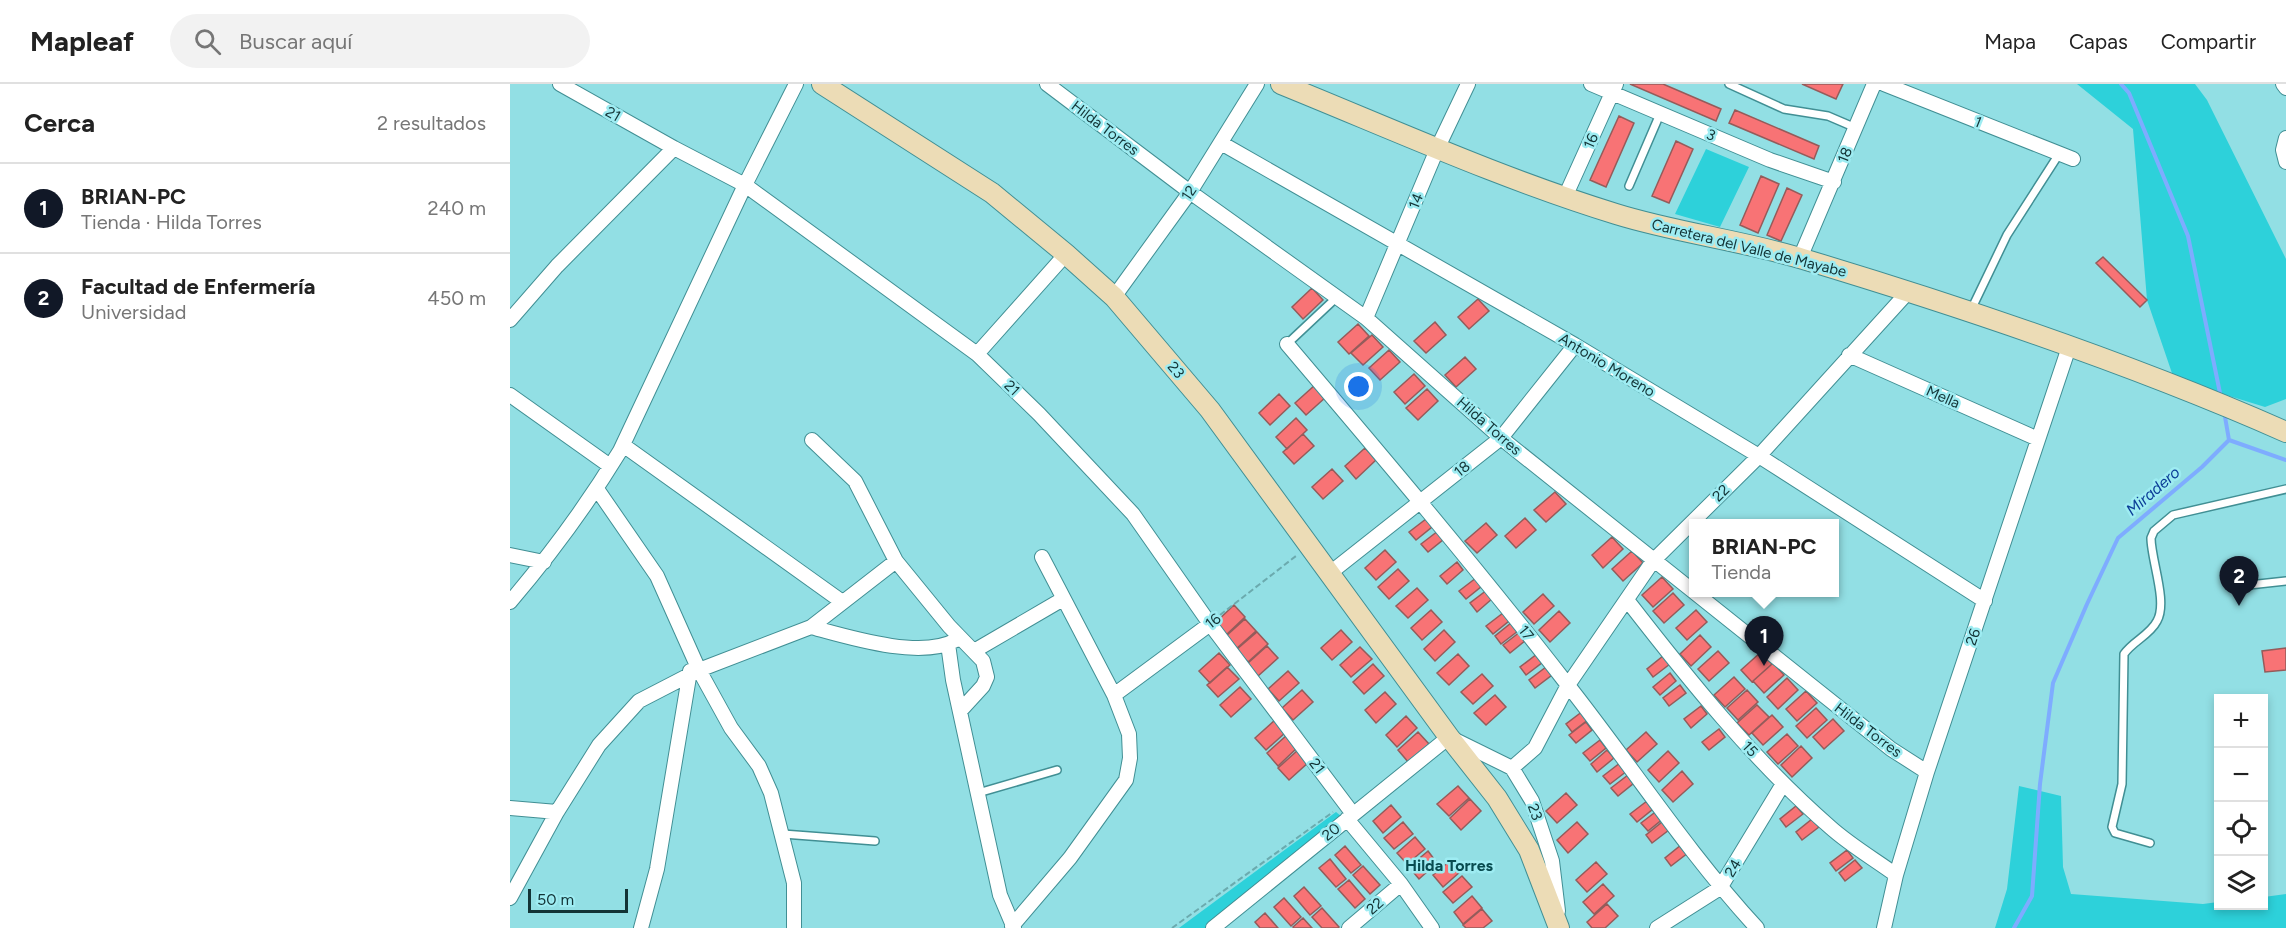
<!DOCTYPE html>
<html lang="es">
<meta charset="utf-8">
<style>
body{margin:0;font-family:Figtree,sans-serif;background:#f2f2f2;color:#222}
.controls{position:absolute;right:18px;bottom:18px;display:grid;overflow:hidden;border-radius:0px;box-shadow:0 3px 9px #0003}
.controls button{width:54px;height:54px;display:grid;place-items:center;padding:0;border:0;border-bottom:2px solid #e0e0e0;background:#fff;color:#222;font:30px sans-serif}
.scale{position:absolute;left:18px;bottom:15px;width:100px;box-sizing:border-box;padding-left:6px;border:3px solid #133436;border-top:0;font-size:16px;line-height:21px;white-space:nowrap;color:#133436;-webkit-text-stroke:4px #9eecf2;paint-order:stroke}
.you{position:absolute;left:849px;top:303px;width:21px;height:21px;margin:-15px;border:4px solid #fff;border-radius:50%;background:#1a73e8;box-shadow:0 0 0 9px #1a73e833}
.badge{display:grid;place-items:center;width:39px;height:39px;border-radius:50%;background:#111827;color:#fff;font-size:20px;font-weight:700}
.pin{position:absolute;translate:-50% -50px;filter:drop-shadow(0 2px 3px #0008)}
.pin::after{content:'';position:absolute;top:32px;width:21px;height:18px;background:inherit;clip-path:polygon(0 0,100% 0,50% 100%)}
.popup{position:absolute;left:1179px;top:435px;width:150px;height:78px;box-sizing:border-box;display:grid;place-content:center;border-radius:0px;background:#fff;filter:drop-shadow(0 2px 4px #0005);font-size:20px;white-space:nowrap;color:#767676}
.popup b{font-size:22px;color:#222}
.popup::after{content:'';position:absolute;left:50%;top:100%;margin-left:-12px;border:12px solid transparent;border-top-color:#fff}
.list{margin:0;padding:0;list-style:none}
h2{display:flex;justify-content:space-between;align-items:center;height:78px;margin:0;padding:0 24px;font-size:26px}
h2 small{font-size:20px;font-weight:400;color:#767676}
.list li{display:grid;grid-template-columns:39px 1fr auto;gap:18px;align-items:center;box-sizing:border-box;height:90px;padding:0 24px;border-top:2px solid #e0e0e0}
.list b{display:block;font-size:22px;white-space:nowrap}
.list p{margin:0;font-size:20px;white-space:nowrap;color:#767676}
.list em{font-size:20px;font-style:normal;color:#767676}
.icon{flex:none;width:33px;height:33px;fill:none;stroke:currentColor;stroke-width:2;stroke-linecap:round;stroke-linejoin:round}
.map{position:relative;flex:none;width:1776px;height:844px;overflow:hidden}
header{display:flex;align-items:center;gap:36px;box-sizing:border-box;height:84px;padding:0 30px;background:#fff;border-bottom:2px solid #e0e0e0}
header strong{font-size:28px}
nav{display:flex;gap:33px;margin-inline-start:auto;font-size:21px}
.search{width:420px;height:54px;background:#f2f2f2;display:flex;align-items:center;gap:15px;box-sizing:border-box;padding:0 21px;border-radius:33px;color:#767676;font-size:22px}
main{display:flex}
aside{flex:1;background:#fff}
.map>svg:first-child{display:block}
.green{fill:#2dd1da}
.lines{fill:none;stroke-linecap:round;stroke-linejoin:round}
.stream{stroke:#7eacff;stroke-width:4}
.building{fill:#f87375;stroke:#955b5a;stroke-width:1.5}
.lane-casing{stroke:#418f94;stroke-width:10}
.street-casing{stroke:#418f94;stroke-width:16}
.secondary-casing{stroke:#418f94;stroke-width:22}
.path{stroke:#6baaae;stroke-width:2;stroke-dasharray:6 3;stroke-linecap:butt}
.lane{stroke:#fff;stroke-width:7}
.street{stroke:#fff;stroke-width:14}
.secondary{stroke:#ecdcb6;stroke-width:20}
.labels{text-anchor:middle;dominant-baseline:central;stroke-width:5;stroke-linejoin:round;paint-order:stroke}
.street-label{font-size:15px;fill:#133436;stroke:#9eecf2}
.water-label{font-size:16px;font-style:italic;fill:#0c3e97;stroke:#9eecf2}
.neighbourhood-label{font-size:16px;font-weight:bold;fill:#094c50;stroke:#9eecf2}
</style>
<header>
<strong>Mapleaf</strong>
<div class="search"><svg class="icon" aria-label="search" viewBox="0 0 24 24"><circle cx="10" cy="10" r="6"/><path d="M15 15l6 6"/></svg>Buscar aquí</div>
<nav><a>Mapa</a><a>Capas</a><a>Compartir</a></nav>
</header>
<main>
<aside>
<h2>Cerca<small>2 resultados</small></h2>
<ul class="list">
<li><span class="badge">1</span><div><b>BRIAN-PC</b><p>Tienda · Hilda Torres</p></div><em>240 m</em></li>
<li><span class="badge">2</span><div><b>Facultad de Enfermería</b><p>Universidad</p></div><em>450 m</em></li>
</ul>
</aside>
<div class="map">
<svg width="1776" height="844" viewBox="0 0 1776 844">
<rect width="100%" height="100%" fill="#92dfe4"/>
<path class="green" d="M1567,0H1685L1697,16L1776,175V315L1755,323L1664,295L1637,216L1623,45Z
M1196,65L1239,83L1210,143L1165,130Z
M1509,702L1551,712L1553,783L1561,810L1693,820L1708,818V822H1754V813L1776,810V844H1485L1497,805Z
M826,728L831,732L695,844H669Z"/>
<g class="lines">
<path class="stream" d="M1611,0L1619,9L1678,152L1711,314
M1714,327L1719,356
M1719,356L1776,376
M1504,844L1522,812L1530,700L1543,599L1577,520L1608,454L1692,383L1719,356"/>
</g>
<path class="building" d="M1120,0H1153L1211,25L1206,37Z
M1292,0H1333L1326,15Z
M1225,26L1309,62L1304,75L1219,39Z
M1109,32L1124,39L1096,103L1080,96Z
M1166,57L1183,65L1159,119L1142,112Z
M1251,92L1269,100L1248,149L1230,141Z
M1277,104L1292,111L1271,157L1257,151Z
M1593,173L1637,216L1630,223L1586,179Z
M802,204L813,216L793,235L782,223Z
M968,215L979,227L959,245L948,233Z
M925,238L936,251L916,269L904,257Z
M848,240L859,252L839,270L828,258Z
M862,251L873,263L853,281L841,269Z
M879,266L890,278L870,296L859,284Z
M955,273L966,285L946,303L935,291Z
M904,290L915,302L895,320L884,308Z
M805,301L816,313L796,331L785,319Z
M917,305L928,317L908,336L896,324Z
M769,310L780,322L760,341L749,329Z
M786,334L797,346L777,365L766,353Z
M793,350L804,362L784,380L773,368Z
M855,364L866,376L846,395L835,382Z
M822,385L833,397L813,415L802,403Z
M1045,408L1056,420L1036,438L1024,426Z
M1015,434L1026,446L1006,464L995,452Z
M916,435L922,443L906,456L899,448Z
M976,439L987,451L967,469L955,457Z
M928,447L934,455L918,468L911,460Z
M1102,453L1113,465L1093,484L1082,471Z
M875,466L886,478L866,496L855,484Z
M1122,467L1133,479L1113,497L1102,485Z
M947,478L953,486L937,500L930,492Z
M888,485L899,497L879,515L868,503Z
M1152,493L1163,505L1143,523L1132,511Z
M966,494L972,502L956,515L949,507Z
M907,504L918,516L898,534L886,522Z
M977,506L983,514L967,528L960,519Z
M1163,509L1174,521L1154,539L1143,527Z
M1033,510L1044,522L1024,540L1013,528Z
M724,521L735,533L715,552L704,540Z
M921,526L932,538L912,556L901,544Z
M1186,526L1197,538L1177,556L1166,544Z
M1049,527L1060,539L1040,558L1029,546Z
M993,529L999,537L983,550L976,542Z
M735,535L746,547L726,565L715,553Z
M1001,539L1008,547L991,560L985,552Z
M831,546L842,558L822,576L811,564Z
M934,546L945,558L925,577L914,565Z
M747,548L758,560L738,578L726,566Z
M1010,548L1016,556L1000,569L993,561Z
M1190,551L1201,563L1181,582L1170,570Z
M757,562L768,574L748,592L737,580Z
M850,563L862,575L841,593L830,581Z
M1776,564V586L1755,588L1752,567Z
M1208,567L1219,579L1199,597L1188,585Z
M1251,568L1262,580L1242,598L1231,586Z
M709,569L720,581L700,599L689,587Z
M948,570L959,582L939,601L927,589Z
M1027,570L1033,578L1016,591L1010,583Z
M1153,572L1160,580L1143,593L1137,585Z
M1263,579L1274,591L1254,609L1243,597Z
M863,580L874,592L854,610L843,598Z
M717,583L729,595L708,613L697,601Z
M1036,583L1042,591L1025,604L1019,596Z
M778,587L789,599L769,617L758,605Z
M1160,589L1166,597L1150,611L1143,603Z
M972,590L983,602L963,620L951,608Z
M1224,593L1235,605L1215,623L1204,611Z
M1277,594L1288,606L1268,625L1257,613Z
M1170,601L1176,609L1159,622L1153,614Z
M730,603L741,615L721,633L710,621Z
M792,606L803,618L783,636L772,624Z
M1237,606L1248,618L1228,636L1217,624Z
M1296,607L1307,619L1287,637L1276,625Z
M875,608L886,620L866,639L855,626Z
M985,611L996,623L976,641L964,629Z
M1247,621L1259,633L1239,651L1227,639Z
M1191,622L1197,630L1181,644L1174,635Z
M1306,624L1317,636L1297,654L1286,642Z
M1073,627L1079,635L1062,648L1056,640Z
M1262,631L1273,643L1253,661L1242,649Z
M896,632L907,644L887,663L876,651Z
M1323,635L1334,647L1314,665L1303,653Z
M765,636L776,648L756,666L745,654Z
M1076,638L1082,646L1066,659L1059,651Z
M1209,645L1215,653L1199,666L1192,658Z
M908,648L919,660L899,679L888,666Z
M1136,648L1147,660L1127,678L1116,666Z
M1277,650L1288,662L1268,680L1257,668Z
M777,651L788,663L768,682L757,669Z
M1090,656L1096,664L1080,677L1073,669Z
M1291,662L1302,674L1282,693L1271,681Z
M788,666L799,678L779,696L768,684Z
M1097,666L1104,674L1087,688L1081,680Z
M1158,667L1169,679L1149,698L1138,686Z
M1110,679L1117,687L1100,700L1093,692Z
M1172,687L1183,700L1163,718L1152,706Z
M1118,691L1124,699L1108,712L1101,704Z
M948,702L959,714L939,732L927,720Z
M1056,709L1067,721L1047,739L1036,727Z
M960,715L971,727L951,746L940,734Z
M1137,717L1143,725L1127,738L1120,730Z
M881,721L891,733L873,749L863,737Z
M1286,722L1293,730L1276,743L1270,735Z
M1148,726L1154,734L1138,747L1131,739Z
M1302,735L1309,743L1292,756L1286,748Z
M893,738L903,750L884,765L874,754Z
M1067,738L1078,750L1058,769L1047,756Z
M1152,738L1159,746L1142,759L1136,751Z
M905,753L915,765L897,780L887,769Z
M1171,761L1178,769L1161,782L1155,774Z
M835,762L851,781L841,789L825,771Z
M1337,766L1343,774L1326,787L1320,779Z
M918,767L927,779L909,795L899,783Z
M820,775L836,795L826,803L809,784Z
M941,776L951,787L933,803L923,791Z
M1345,776L1352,784L1335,797L1329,789Z
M1086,778L1097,790L1077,808L1066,796Z
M853,782L870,801L860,810L843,791Z
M952,792L962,803L943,819L933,808Z
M839,796L855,815L845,824L828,805Z
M1093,800L1104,812L1084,830L1073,818Z
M794,803L811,822L800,831L784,812Z
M962,812L972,824L953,840L944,828Z
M774,814L791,833L781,842L764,823Z
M1097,820L1108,832L1095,844H1082L1077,838Z
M812,824L829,843L828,844H812L802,833Z
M972,825L982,837L973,844H956L953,841Z
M755,829L768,844H750L745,838Z
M793,834L802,844H784L783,843Z"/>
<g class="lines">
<g class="lane-casing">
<path id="lane" d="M1219,0L1274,25L1318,32L1346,44
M1119,102L1150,30
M1461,226L1497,151L1549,70
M777,260L826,214
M1730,502L1776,497
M468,709L547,686
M273,750L365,757
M1640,759L1605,749L1602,743L1612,700L1614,570C1623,557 1640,551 1647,537C1658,518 1641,476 1641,454L1644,447L1663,431L1776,405"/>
</g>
<g class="street-casing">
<path id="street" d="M50,0L164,64L235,101L467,270L529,330L623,430L700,540L843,730
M537,0L680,108L856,234L991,354L1381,665L1417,688
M1081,0L1260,76L1324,98
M1374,0L1563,75
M1773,0L1776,4
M1776,54L1773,66L1776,78
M711,59L1065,261L1249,372L1475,517
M1055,113L1106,0
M1290,174L1364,0
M604,213L680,108L747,0
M856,234L928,63L958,0
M0,236L47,182L164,64
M777,260C872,372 967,484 1057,600C1121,681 1177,768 1247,844
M467,270L556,170
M1339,271L1528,355
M0,311L100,382
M302,356L345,397L386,477L439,542L473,577L477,593L473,602L451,626
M113,361L331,517
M87,405L147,492L189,586L221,644L249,682L261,709L284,799V844
M0,471L34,478
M820,489L991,354L1065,261
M1117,516C1179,596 1243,676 1320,743C1340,761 1364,775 1386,791
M0,518C41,470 77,421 110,367L235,101L286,0
M301,543C338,553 411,576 446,556
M438,560L443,596L490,811L504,844
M464,567L553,515
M604,611L700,540
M1002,684L1025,664L1058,601L1143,477L1249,372L1398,208
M0,724L47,728
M837,735L891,800L922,844
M0,814L47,728L89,661L129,617L189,586L301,543L386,477
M502,842L560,774L616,696L620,674L619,650L604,611L532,473
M131,844L147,785L180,587
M703,844L939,653L1002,684L1022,717L1042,777L1048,827
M839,844L891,800
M1147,844L1210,804L1273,700
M1374,844L1386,791L1417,688L1559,263"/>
</g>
<g class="secondary-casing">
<path id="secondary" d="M312,0L482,109L556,170L604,213L700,326L939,653L987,714L1019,766L1049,844
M771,0C882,45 992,95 1106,130C1167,149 1231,156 1293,175C1456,224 1620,279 1776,348"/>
</g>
<path class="path" d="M710,531L786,472
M662,844L823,728"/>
<use href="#lane" class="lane"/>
<use href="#street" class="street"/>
<use href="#secondary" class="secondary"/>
</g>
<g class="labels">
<g class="street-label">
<text transform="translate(103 30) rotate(30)">21</text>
<text transform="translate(1468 38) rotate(22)">1</text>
<text transform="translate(595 44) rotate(37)">Hilda Torres</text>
<text transform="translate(1201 51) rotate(23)">3</text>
<text transform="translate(1081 57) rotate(-66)">16</text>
<text transform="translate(1335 71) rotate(-68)">18</text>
<text transform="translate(679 109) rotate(-56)">12</text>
<text transform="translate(906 117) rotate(-68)">14</text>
<text transform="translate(1239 164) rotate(14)">Carretera del Valle de Mayabe</text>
<text transform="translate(1097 281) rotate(31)">Antonio Moreno</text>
<text transform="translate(666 286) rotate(50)">23</text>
<text transform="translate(502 304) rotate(44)">21</text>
<text transform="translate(1433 313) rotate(24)">Mella</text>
<text transform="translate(979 342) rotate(41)">Hilda Torres</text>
<text transform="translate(952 385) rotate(-39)">18</text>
<text transform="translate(1211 409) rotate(-45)">22</text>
<text transform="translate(703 537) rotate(-38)">16</text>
<text transform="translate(1016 549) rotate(51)">17</text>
<text transform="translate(1463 553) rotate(-71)">26</text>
<text transform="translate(1358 646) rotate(37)">Hilda Torres</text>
<text transform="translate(1240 665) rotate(47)">15</text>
<text transform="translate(807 682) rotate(53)">21</text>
<text transform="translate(1025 728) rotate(70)">23</text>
<text transform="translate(821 748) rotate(-39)">20</text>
<text transform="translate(1223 784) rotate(-59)">24</text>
<text transform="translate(865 822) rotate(-41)">22</text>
</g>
<g class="water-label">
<text transform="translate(1643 407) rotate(-41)">Miradero</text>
</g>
<g class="neighbourhood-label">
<text x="939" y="781">Hilda Torres</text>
</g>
</g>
</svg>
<div class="controls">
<button>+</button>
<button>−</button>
<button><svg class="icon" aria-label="locate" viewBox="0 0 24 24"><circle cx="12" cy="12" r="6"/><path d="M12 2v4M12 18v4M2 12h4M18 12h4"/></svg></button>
<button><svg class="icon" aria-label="layers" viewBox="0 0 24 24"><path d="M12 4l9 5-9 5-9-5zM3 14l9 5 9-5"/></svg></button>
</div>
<div class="scale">50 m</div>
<div class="you"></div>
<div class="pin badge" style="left:1254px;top:582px">1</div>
<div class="popup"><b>BRIAN-PC</b>Tienda</div>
<div class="pin badge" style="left:1729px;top:522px">2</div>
</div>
</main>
